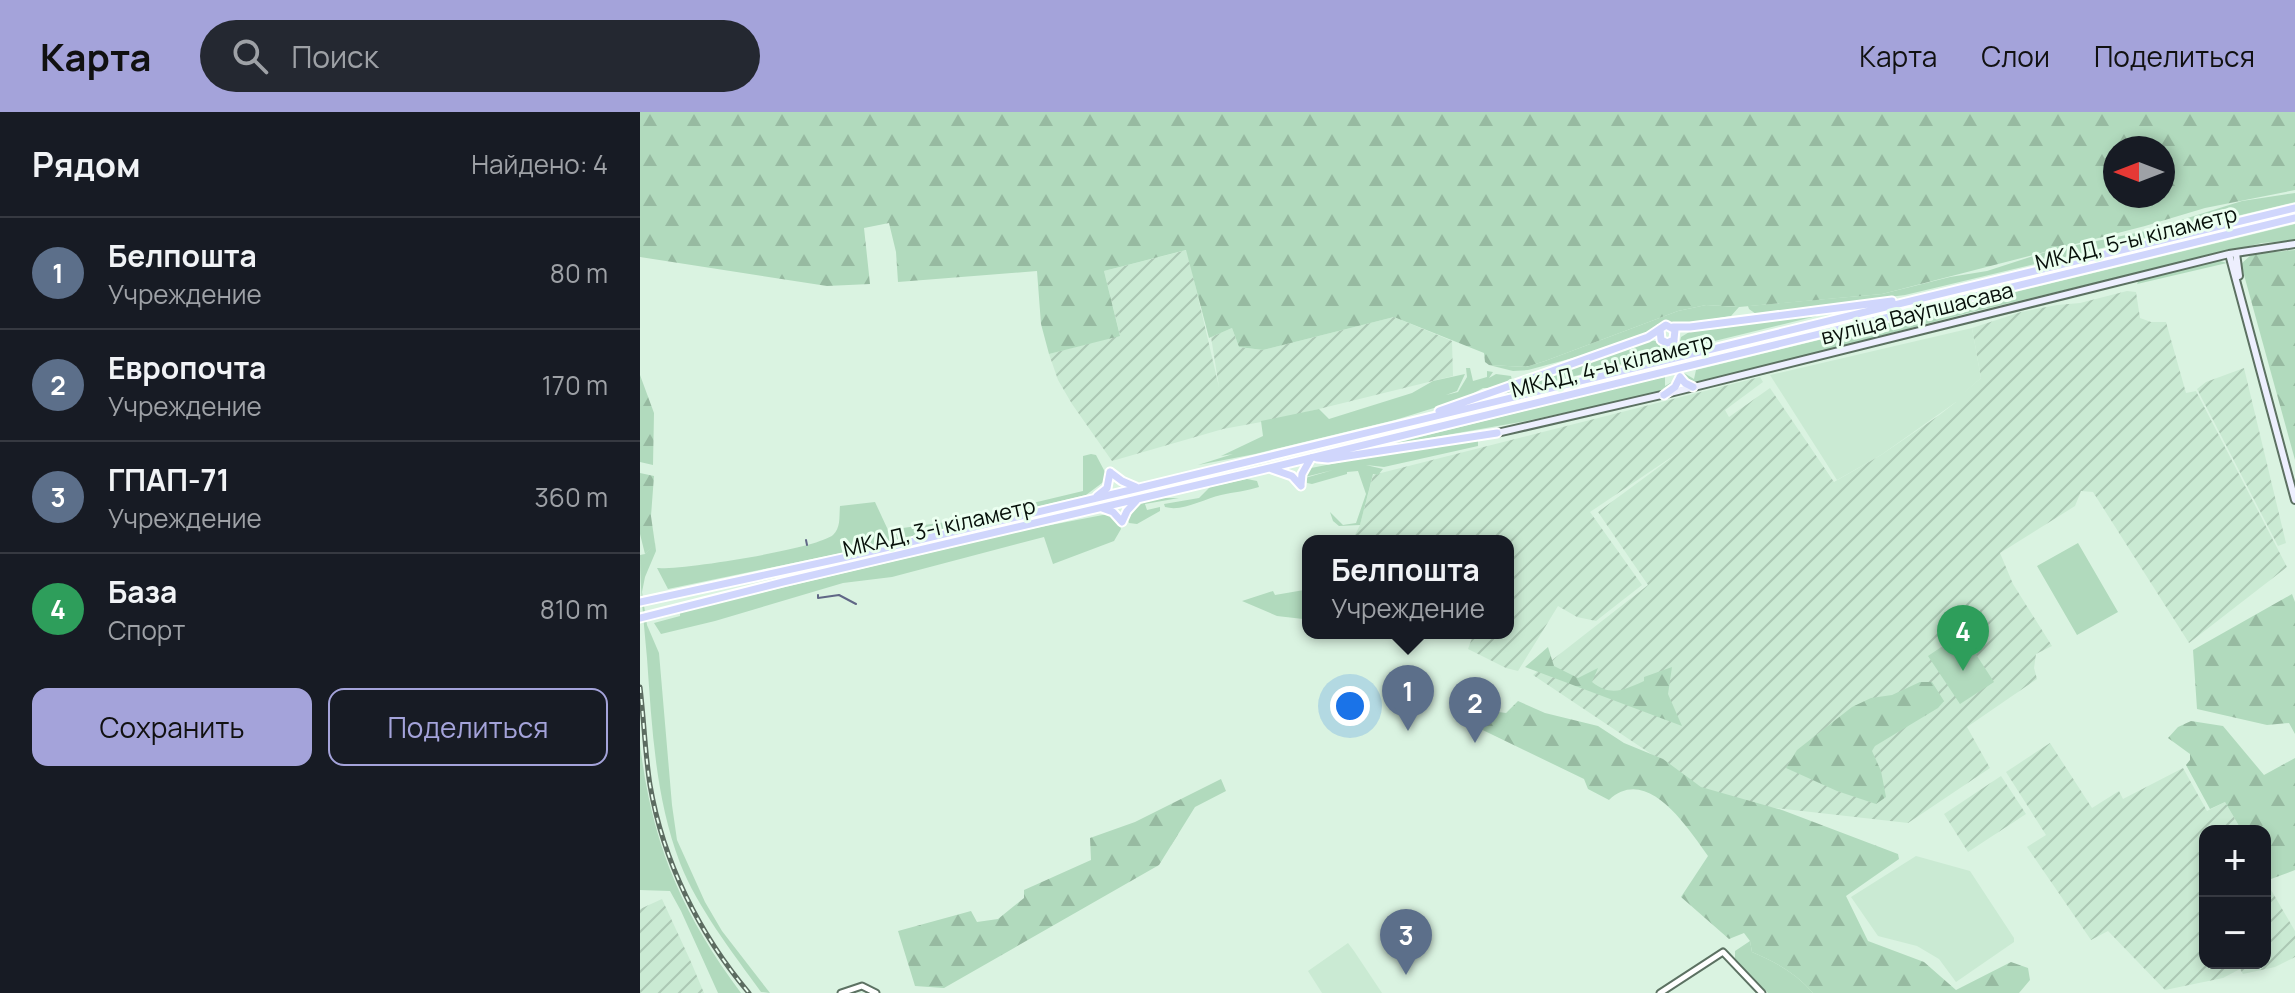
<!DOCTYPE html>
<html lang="ru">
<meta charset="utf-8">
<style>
body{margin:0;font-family:Manrope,sans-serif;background:#242831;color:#f1f3f6}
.controls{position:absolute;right:24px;bottom:24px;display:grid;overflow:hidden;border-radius:16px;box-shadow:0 4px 12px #0003}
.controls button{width:72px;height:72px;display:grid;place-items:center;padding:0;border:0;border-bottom:2px solid #363941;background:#171b24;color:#f1f3f6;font:40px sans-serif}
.compass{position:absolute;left:1463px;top:24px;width:72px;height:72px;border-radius:50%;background:#171b24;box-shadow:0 4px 12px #0003;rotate:270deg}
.you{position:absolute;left:710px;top:594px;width:28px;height:28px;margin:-20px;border:6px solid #fff;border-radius:50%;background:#1a73e8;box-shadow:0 0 0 12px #1a73e833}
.badge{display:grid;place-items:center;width:52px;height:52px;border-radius:50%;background:#a4a3da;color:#fff;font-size:26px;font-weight:700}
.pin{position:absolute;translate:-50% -66px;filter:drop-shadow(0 2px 4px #0008)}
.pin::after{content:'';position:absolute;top:42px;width:28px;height:24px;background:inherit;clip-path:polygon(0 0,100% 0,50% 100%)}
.popup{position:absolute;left:662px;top:423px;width:212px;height:104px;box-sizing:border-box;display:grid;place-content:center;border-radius:16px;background:#171b24;filter:drop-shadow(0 2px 6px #0005);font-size:26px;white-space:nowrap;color:#9ea1a6}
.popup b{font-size:30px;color:#f1f3f6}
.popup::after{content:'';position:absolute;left:50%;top:100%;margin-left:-16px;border:16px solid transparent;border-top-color:#171b24}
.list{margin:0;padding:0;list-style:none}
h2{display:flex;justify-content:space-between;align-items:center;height:104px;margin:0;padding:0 32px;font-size:34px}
h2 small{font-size:26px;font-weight:400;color:#9ea1a6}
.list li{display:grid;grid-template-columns:52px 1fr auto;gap:24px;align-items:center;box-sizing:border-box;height:112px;padding:0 32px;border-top:2px solid #363941}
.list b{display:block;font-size:30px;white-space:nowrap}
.list p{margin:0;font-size:26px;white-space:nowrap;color:#9ea1a6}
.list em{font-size:26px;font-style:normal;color:#9ea1a6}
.actions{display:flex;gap:16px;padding:24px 32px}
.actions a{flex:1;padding:18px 0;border:2px solid #a4a3da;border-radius:16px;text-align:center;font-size:28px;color:#a4a3da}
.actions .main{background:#a4a3da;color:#111}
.icon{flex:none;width:44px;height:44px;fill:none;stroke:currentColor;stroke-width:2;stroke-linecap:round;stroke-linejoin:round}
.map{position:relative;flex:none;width:1655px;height:881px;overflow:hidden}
header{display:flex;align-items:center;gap:48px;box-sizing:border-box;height:112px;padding:0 40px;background:#a4a3da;color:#111}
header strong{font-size:38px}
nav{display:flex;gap:44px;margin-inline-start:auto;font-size:28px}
.search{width:560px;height:72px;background:#242831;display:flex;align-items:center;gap:20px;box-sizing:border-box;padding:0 28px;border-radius:44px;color:#9ea1a6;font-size:30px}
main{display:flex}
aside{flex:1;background:#171b24}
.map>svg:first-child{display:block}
.built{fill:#caead3}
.industrial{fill:url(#industrial-furrows)}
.green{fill:#b1dabd}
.forest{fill:url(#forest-firs);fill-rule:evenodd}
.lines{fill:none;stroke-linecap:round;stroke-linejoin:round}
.stream{stroke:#606786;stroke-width:2}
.tertiary-casing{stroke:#5c7162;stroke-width:9}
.secondary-casing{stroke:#5c7162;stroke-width:10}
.trunk-casing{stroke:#fff;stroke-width:11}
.tertiary{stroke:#fff;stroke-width:5}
.secondary{stroke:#edeffe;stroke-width:6}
.trunk{stroke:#d0d6fc;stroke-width:7}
.rail-casing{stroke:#5c6c61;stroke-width:5}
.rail{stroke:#ebfff0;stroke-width:2;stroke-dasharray:6;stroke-linecap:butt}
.labels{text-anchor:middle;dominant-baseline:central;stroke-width:6;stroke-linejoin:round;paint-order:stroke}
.street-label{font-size:22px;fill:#07100a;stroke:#ebfff0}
</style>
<header>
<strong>Карта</strong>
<div class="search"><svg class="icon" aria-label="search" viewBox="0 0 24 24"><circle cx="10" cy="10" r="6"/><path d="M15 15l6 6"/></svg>Поиск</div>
<nav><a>Карта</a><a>Слои</a><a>Поделиться</a></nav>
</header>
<main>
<aside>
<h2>Рядом<small>Найдено: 4</small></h2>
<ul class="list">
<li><span class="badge" style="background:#5c6f8a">1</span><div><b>Белпошта</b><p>Учреждение</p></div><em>80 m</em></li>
<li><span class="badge" style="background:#5c6f8a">2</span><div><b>Европочта</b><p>Учреждение</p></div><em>170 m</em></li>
<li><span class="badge" style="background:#5c6f8a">3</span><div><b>ГПАП-71</b><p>Учреждение</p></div><em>360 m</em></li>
<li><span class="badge" style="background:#2e9e5b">4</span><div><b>База</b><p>Спорт</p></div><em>810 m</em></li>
</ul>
<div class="actions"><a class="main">Сохранить</a><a>Поделиться</a></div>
</aside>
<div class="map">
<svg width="1655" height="881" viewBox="0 0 1655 881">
<defs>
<pattern id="industrial-furrows" width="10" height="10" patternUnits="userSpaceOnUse" patternTransform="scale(2)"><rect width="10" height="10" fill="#caead3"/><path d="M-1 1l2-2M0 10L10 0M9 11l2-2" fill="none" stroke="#acc8b4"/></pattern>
<pattern id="forest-firs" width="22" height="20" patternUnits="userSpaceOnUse" patternTransform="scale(2)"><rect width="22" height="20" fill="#b1dabd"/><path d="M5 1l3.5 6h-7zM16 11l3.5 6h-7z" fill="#97baa1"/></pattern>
</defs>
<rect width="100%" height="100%" fill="#daf3e1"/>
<path class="built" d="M1332,216L1341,266L1317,287L1316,290L1241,343L1197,368L1130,263Z
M1276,744L1330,759L1374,826V830L1316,870L1299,847L1277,834L1238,824L1211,785Z
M708,831L714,839L742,881H682L668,859Z"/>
<path class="industrial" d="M547,138L579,275L571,225L592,216L599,235L623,238L754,205L812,229L813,264L638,307L583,317L472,349L432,292L418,268L409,242L480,223L464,159Z
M1487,179L1496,180L1500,206L1511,210H1526L1546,281L1556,279L1647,455L1549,531L1453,380L1441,379L1435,394L1360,441L1373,472L1412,534L1396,542L1394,556L1397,567L1327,615L1350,656L1268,711L1083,690L893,563L1008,473L958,400L1042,338L950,400L1002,473L956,509L937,505L918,494L878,559L866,556L828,537L834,521H868V429H712L720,413L733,363L1120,265L1123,270L1085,298L1089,305L1130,276L1194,370L1241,343L1298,304L1316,290V287L1341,266L1332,216L1381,200L1417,193L1440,191Z
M1604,256L1646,431L1638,434L1557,277L1566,270Z
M1410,631L1452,696L1479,679L1483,687L1543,656L1567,699L1585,690L1602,719H1565V851H1625V763L1629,768L1627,771L1655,819V845L1635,855L1603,862L1600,857L1583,866L1525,878L1468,819L1451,828L1387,735L1406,723L1366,660Z
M1361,664L1386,702L1328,740L1304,702Z
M22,787L51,850L64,881H0V797Z"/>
<path class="green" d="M1655,81V90L1265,183L1116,202L1109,197L1108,194L1242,182L1310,165L1347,159L1412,138L1506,119L1602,89Z
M1655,112V128L1622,131L1332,200L1061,271L1050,268L1044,261L1054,267L1056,258Z
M1577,148L1587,151L1497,172L1499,167Z
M1066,193L1099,195L1091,204L1037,213C1027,210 1022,213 1013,219L944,243L888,258L873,259L849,253L886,255L905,249L1038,199Z
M1164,203H1181L1054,234L1049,227L1038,238L1041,225L1051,219Z
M1007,228L1023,230L1031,240L1019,236L1021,242L853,285L852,282Z
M826,256H830L833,269L847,265V259L853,260L849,266L856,262L871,264L872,268L853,276H843L823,287L755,308L615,342L558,353L593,342L581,344L623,324L621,309L679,297L689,307L772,281L793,269L825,262L817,279L806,283L818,280L827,265Z
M1037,263L1033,273L1025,279L886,309L744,334L996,271L1025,265V274L1032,270Z
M838,329V334L744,355L726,353L743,357L738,363L733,362L720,413L699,414L693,409L690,400L703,413L716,411L726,382L718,359L707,360V362L672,372L667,371L665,366L693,358L665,365L666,359L671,356L753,340Z
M451,342L456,343L465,360L466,368L446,383L216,438L28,477L17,456C43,458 176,437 193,423C201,416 199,404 200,394L235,390L248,418L321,408L443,379V344Z
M607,367L617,369L619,375C607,379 594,380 581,383C563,387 543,400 525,395L524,392L559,386L570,375Z
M520,386H539L505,392L507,398L520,395V399L497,412L489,411L487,405L496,393Z
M468,402L479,411L481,417L474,429L413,452L404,425L252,465L203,471L75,509L21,522L14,511L40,504V500L385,418Z
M15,431L16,439L5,465L2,480L7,513L19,541L32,693L37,728L65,790L82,819L130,881L121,880C93,841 57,795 40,751C15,685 12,615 7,546C4,511 0,478 0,443L5,442Z
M1438,431L1478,500L1437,523L1397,454Z
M664,478L663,507L637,504L602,489L633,479L635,483Z
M1322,521L1354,570L1320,592L1288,544Z
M0,632C12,732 41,800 101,881H78L41,799L30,779L0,778Z
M1110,829L1112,840C1135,850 1156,861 1173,881H1128L1095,847V839Z"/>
<path class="forest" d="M0,0H1655V78L1565,96L1505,114L1242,182L1099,195L1066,193L1038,199L905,249L886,255L849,253L845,250L844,241L754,205L623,238L599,235L592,216L569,226L546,138L464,159L480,224L409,242L401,212L397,159L258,170L256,140L249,111L224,116L230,172L187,174L0,145ZM1475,36H1523V84H1475Z
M1655,138V348L1601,152L1612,142Z
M0,263L14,301L13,353L0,350Z
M0,361L14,364L11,404L15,432L5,442L0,422Z
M1652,482L1655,490V622L1649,611L1627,613L1557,597L1553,538Z
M908,535L914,554L938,566L958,556L952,570C971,585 984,578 1004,569V565L1032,555L1028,582L1042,614L885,555Z
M1280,570H1292L1304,589L1298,596L1235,634L1232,639L1241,659L1246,685L1236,692L1197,679L1146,656L1157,638L1212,595L1231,586L1252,583Z
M878,589L905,601L958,614L984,631L1023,647L1061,675L1142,698L1258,742L1259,747L1206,784L1228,829L1284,850L1316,878L1371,850L1388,856L1390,868L1379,881H1173C1156,861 1135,850 1112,840L1110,829L1104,821L1089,827L1041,785L1068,744C1048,716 1007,652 969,688L948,677L944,667L822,608L833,590L838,591L851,599L866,601Z
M1551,609L1583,614L1624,663L1655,646V758L1631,767L1625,758V719H1602L1585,690L1570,697L1546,653L1550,648V642L1528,626L1538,615Z
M581,667L586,679L555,695L519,753L304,876L275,874L258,819L331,799L337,810L358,807L384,786V778L451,748L450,726L495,710Z"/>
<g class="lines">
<path class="stream" d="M166,428L167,433
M178,483V486L199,483L216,492"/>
<g class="tertiary-casing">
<path id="tertiary" d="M201,881L222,874L236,881
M1020,881L1083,840L1122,881"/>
</g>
<g class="secondary-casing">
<path id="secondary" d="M1596,141L1599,164
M1589,142L1655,388
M857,321L1030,281L1589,142L1655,132"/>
</g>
<g class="trunk-casing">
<path id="trunk" d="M1033,215H1050L1252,189
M1020,217L1021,228L1027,231L1034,228
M1040,265L1045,271L1053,275
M1024,283L1035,275L1040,265
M799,299L1008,225L1026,213L1035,218L1033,237
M677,346L688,347L857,321
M632,357L652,364L661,374
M470,360L482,369L496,375
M661,373L662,362L671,346
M457,384L467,376L470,360
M462,396L473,400L482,410L487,399L497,388
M0,490L207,445L499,376L1655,96
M0,506L143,470L617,359L1655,106"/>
</g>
<use href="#tertiary" class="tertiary"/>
<use href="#secondary" class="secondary"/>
<use href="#trunk" class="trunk"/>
<g class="rail-casing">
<path id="rail" d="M0,575C4,608 5,641 10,673C23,749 59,822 109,881"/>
</g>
<use href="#rail" class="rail"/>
</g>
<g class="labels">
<g class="street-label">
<text transform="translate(1496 126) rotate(-14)">МКАД, 5-ы кіламетр</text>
<text transform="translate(1277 201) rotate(-14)">вуліца Ваўпшасава</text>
<text transform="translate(972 253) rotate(-14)">МКАД, 4-ы кіламетр</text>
<text transform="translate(299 415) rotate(-13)">МКАД, 3-і кіламетр</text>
</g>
</g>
</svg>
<div class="controls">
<button>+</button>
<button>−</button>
</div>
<svg class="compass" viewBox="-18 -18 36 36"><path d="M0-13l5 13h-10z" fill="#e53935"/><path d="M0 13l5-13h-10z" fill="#9ea1a6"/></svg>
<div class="you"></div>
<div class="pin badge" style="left:768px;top:619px;background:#5c6f8a">1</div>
<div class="popup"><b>Белпошта</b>Учреждение</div>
<div class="pin badge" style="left:835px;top:631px;background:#5c6f8a">2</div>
<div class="pin badge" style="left:766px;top:863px;background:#5c6f8a">3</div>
<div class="pin badge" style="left:1323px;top:559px;background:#2e9e5b">4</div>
</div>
</main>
